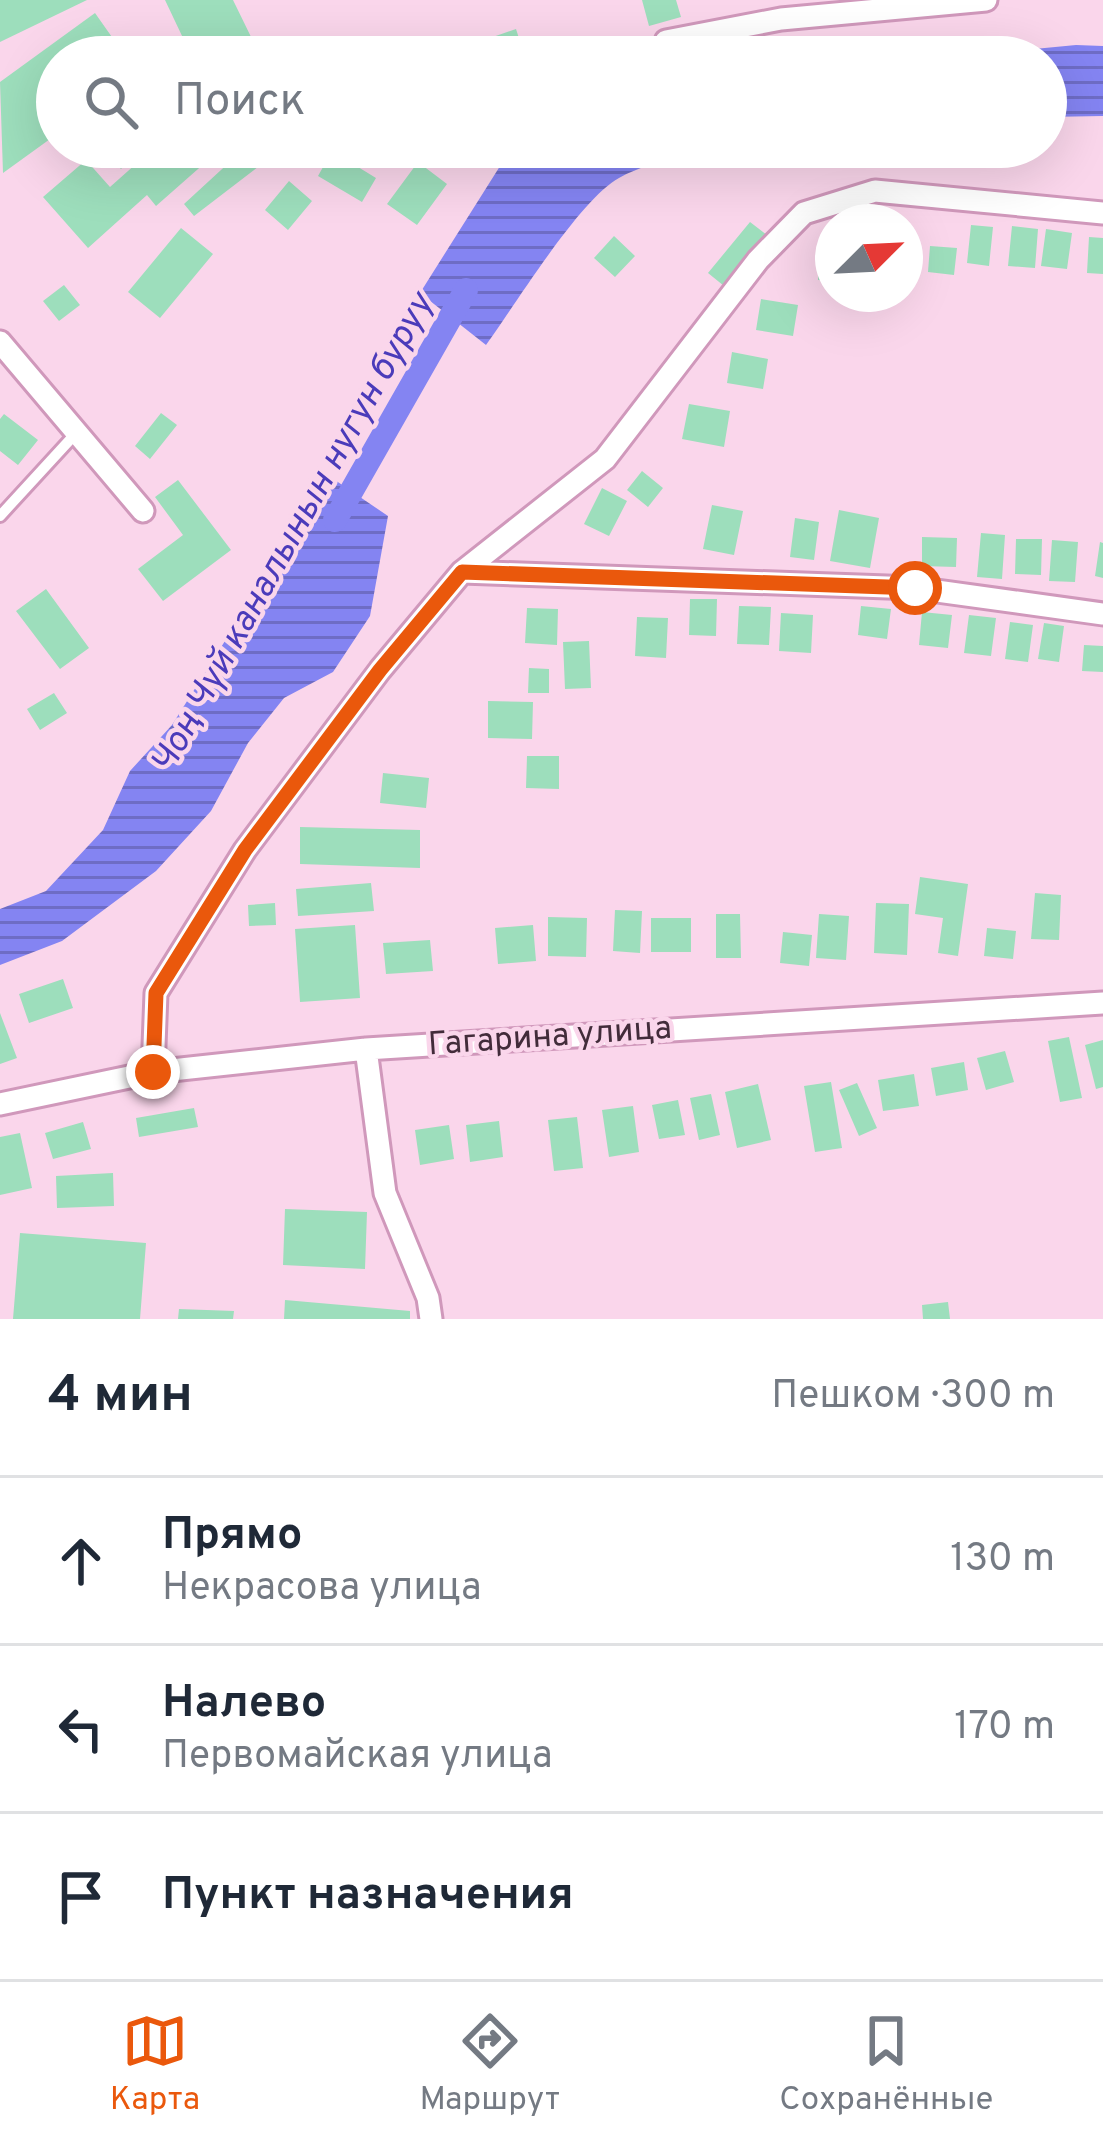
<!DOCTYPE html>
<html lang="ru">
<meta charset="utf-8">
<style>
body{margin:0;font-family:Overpass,sans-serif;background:#f6f6f7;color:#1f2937}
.compass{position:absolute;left:815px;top:204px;width:108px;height:108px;border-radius:50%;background:#fff;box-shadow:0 12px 48px #0002;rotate:66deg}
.stop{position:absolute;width:36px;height:36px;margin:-27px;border:9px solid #ea580c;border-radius:50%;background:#fff}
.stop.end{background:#ea580c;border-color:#fff;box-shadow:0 3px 12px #0008}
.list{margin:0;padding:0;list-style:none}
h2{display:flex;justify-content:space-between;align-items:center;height:156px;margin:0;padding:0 48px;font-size:51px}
h2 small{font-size:39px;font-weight:400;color:#747a83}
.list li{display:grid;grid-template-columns:78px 1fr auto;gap:36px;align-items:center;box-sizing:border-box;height:168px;padding:0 48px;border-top:3px solid #e0e1e3}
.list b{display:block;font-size:45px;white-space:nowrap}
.list p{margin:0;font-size:39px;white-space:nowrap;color:#747a83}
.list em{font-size:39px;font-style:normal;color:#747a83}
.icon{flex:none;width:66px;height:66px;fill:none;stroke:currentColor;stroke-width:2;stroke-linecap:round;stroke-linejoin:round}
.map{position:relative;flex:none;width:1103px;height:1319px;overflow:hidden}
.search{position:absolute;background:#fff;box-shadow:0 12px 48px #0002;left:36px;right:36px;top:36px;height:132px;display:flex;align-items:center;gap:30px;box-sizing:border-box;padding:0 42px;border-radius:66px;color:#747a83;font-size:45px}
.sheet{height:660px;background:#fff}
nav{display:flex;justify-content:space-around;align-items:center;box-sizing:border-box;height:168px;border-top:3px solid #e0e1e3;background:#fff;font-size:33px;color:#747a83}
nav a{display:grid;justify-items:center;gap:6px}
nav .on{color:#ea580c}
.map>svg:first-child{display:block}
.water{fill:url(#water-rules)}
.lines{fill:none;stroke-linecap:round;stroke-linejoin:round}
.canal{stroke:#8484f2;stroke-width:24}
.building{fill:#9ddebc}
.service-casing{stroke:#d098bb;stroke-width:16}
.minor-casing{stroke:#d098bb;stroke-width:27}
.service{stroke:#fff;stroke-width:10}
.minor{stroke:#fff;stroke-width:21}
.route{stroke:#ea580c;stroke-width:15}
.labels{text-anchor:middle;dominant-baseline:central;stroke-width:9;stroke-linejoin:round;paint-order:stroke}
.street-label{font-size:33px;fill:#422c3a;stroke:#fad6eb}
.water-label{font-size:36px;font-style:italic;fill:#4b3bba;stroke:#fad6eb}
</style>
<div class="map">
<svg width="1103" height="1319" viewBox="0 0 1103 1319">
<defs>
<pattern id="water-rules" width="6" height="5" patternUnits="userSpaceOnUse" patternTransform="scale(3)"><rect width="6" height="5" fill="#8484f2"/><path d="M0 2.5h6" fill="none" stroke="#6e6cc5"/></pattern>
</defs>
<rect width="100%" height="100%" fill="#fad6eb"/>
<path class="water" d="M1076,45L1103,46V116L1046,117V57H950Z
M512,147H754C710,154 658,156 619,178C580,199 515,305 486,345L420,293Z
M329,476L388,516L370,616L333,672L284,698L248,743L211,811L156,871L62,941L0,965V909L46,891L103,830L130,771L172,725Z"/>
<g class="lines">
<path class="canal" d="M335,520L466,290"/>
</g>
<path class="building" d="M0,0H87L0,42Z
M165,0H233L253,41L221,57H192Z
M642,0H676L681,17L649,26Z
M95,13L126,57H57V134L3,173L0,82Z
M516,29L525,57H496L490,38Z
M100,147H143L121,169Z
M155,147H223L156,206L147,195L88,248L43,197L86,160L110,187Z
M246,147H284L194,216L184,204Z
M332,151L376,178L362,202L318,176Z
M418,162L447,184L417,225L387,204Z
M289,181L312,201L288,230L265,210Z
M750,222L771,238L729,290L708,273Z
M971,225L993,227L989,266L967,263Z
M1012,226L1038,229L1035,268L1008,266Z
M181,228L213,254L160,318L128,292Z
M905,228H913L914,256H905Z
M1046,229L1072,233L1067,269L1041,266Z
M614,236L635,256L615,277L594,258Z
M1089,237L1103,238V274L1087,273Z
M930,246L957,248L954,275L928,272Z
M820,250L833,251V281L818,280Z
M64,285L80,305L59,321L43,301Z
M761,299L798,305L793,336L756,330Z
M732,352L768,359L763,389L727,383Z
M689,404L730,411L724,447L682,439Z
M161,413L177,425L150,459L135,446Z
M4,414L38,440L18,465L0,451V419Z
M642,471L663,488L648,507L627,490Z
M178,480L231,550L163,601L138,569L183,535L155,497Z
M602,488L627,501L609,536L584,524Z
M712,505L743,511L734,555L703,549Z
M839,510L879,518L870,568L830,561Z
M795,518L819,522L814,560L790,557Z
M981,533L1005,535L1002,579L977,577Z
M922,537L957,538L956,567L922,566Z
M1016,539H1042L1041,575L1015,574Z
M1052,540L1078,542L1075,582L1049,581Z
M1100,542L1103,543V578L1095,576Z
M46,589L89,648L60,669L16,611Z
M690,599H717L716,636L689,635Z
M739,606L771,607L769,645L737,644Z
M861,606L891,609L887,639L858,635Z
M527,608L558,609L557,645L525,643Z
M922,612L952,615L948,648L919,645Z
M781,613L813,615L811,653L779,651Z
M969,615L996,618L991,656L964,653Z
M637,617L668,618L666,658L635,656Z
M1010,622L1033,625L1028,662L1005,659Z
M1044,623L1064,626L1059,662L1038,659Z
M589,641L591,688L565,689L563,642Z
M1084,645L1103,646V672L1082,671Z
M529,668L549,669V693H528Z
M54,693L67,713L40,730L27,709Z
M488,701L533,702L532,739L488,738Z
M527,756H559V789L526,788Z
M383,773L429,778L426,808L380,803Z
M300,827L420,830V868L300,864Z
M920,877L968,884L958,956L938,953L943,918L915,914Z
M371,883L374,911L298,916L296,889Z
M1035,893L1061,895L1059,940L1031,939Z
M275,903L276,925L249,926L248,905Z
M876,903L909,904L907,955L874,953Z
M615,910L642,911L640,953L613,951Z
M716,914H740L741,958H716Z
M819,914L849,916L846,960L816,958Z
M548,917L587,918L586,957L548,956Z
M651,918H691V952H651Z
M355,925L360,998L300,1002L295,929Z
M533,925L536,961L498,964L495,928Z
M987,928L1016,931L1013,959L984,956Z
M783,932L812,935L809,966L780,963Z
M430,940L433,971L386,974L383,943Z
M63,979L73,1008L29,1023L19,994Z
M0,1013L17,1058L0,1064Z
M1069,1037L1082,1098L1060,1102L1048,1041Z
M1103,1040V1087L1096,1089L1085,1045Z
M1005,1051L1014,1082L986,1090L977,1058Z
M964,1062L968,1090L936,1096L931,1068Z
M914,1074L919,1106L883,1111L878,1080Z
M831,1082L842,1148L815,1152L804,1086Z
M857,1083L877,1128L859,1136L839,1090Z
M758,1084L771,1140L737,1148L725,1092Z
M711,1094L720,1135L699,1140L690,1098Z
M678,1100L685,1135L659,1139L652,1105Z
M633,1106L639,1152L609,1157L602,1110Z
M194,1108L198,1127L139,1137L136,1118Z
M577,1117L583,1168L554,1171L548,1120Z
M499,1121L503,1157L470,1162L466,1125Z
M83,1122L91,1149L53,1159L45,1133Z
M449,1125L454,1159L420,1165L415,1130Z
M20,1133L32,1188L0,1195V1137Z
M113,1173L114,1206L57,1208L56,1176Z
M285,1209L367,1212L365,1269L283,1265Z
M20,1233L146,1243L140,1319H13Z
M285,1300L410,1311V1319H284Z
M948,1302L950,1319H923L922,1305Z
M179,1309L234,1311L233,1319H178Z"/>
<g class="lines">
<g class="service-casing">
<path id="service" d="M0,516L78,431"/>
</g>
<g class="minor-casing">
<path id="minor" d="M666,41L781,19L986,0
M0,342L143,511
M462,572L915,588L1103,614
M366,1049L385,1193L428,1298L431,1319
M153,1072L156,993L245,850L380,670L462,572L605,459L758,260L804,213L875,191L1103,213
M0,1104L153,1072L366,1049L1103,1003"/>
</g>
<use href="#service" class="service"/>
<use href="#minor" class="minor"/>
</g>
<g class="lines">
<path class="route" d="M153,1072L156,993L245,850L380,670L462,572L915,588"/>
</g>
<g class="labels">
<g class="street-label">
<text transform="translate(550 1038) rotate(-4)">Гагарина улица</text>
</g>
<g class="water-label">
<text transform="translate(294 534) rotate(-61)">Чоң Чүй каналынын нугун буруу</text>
</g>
</g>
</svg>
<svg class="compass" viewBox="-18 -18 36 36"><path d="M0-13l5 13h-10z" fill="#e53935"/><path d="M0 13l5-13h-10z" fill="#747a83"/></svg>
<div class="stop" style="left:915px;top:588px"></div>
<div class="stop end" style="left:153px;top:1072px"></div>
<div class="search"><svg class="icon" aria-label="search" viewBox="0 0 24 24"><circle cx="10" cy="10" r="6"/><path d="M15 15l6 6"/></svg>Поиск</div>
</div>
<section class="sheet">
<h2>4 мин<small>Пешком · 300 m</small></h2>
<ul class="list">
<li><svg class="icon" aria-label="ahead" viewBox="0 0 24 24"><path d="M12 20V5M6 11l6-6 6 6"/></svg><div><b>Прямо</b><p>Некрасова улица</p></div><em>130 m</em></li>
<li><svg class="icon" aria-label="left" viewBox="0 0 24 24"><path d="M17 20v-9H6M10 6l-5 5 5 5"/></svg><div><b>Налево</b><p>Первомайская улица</p></div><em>170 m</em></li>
<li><svg class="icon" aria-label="arrive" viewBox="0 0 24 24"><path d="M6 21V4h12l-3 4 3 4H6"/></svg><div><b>Пункт назначения</b></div></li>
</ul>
</section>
<nav>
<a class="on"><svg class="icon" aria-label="map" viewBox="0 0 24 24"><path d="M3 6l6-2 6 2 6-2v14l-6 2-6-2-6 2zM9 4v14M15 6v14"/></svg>Карта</a>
<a><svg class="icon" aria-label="directions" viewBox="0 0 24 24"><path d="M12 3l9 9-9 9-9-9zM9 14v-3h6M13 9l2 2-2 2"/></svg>Маршрут</a>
<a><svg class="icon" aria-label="saved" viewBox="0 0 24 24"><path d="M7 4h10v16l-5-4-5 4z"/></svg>Сохранённые</a>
</nav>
